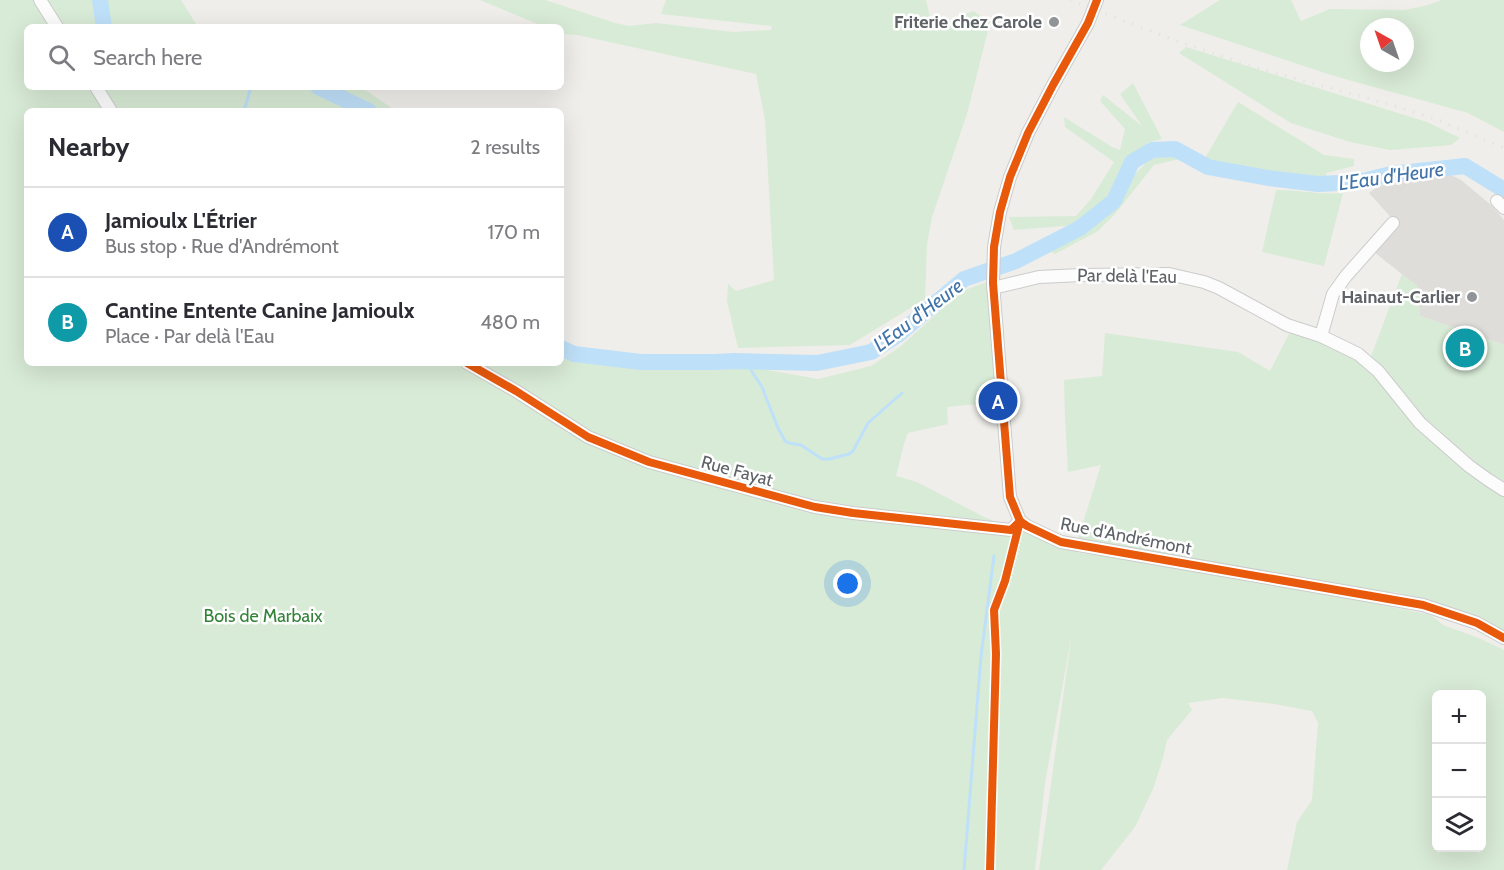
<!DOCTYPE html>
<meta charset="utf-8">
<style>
body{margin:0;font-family:Cabin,sans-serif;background:#f2f2f3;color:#2b2b33}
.controls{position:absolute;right:18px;bottom:18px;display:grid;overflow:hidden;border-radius:9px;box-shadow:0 6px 24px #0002}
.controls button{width:54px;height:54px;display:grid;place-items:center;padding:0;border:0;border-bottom:2px solid #e1e1e2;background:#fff;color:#2b2b33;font:30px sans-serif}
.compass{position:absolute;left:1360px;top:18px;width:54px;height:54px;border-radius:50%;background:#fff;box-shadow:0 6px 24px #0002;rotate:320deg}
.you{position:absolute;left:848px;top:584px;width:21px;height:21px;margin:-15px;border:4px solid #fff;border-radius:50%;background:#1a73e8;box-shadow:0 0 0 9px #1a73e833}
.badge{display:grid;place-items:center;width:39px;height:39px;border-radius:50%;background:#ea580c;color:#fff;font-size:20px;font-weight:700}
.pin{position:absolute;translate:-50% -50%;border:3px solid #fff;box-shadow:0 2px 6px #0006}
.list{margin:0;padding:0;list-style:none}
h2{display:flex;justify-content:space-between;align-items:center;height:78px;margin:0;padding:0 24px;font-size:26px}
h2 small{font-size:20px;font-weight:400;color:#7c7c81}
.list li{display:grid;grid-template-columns:39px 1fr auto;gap:18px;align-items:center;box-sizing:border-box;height:90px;padding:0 24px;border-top:2px solid #e1e1e2}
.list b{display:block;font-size:22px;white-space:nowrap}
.list p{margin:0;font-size:20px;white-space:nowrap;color:#7c7c81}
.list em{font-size:20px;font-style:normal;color:#7c7c81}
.icon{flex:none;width:33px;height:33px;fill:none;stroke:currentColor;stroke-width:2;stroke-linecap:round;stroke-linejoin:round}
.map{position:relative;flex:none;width:1504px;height:870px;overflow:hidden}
.search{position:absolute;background:#fff;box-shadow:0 6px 24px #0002;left:24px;top:24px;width:540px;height:66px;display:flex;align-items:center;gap:15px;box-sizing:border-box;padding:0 21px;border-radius:9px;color:#7c7c81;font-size:22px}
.panel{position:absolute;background:#fff;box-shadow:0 6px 24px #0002;left:24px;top:108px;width:540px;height:258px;border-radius:9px}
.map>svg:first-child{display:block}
.industrial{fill:#dfddda}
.green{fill:#d8ebd6;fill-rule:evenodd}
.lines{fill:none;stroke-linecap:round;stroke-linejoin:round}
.stream{stroke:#bfe0f9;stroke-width:3}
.river{stroke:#bfe0f9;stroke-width:16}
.minor-casing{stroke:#cbcccc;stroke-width:14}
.minor{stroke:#fdfcfc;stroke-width:12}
.rail{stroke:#e4e4e4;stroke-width:3;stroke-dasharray:1.5 8;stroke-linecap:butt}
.cycleway-casing{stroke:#fff;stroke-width:11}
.cycleway{stroke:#e8590c;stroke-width:8}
.poi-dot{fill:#919496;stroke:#fff;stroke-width:2}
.labels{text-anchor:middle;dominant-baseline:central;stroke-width:5;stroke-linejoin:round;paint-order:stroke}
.poi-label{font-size:18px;font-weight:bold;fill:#5f6368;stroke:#fff;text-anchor:end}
.street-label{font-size:18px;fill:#5f6368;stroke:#fff}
.park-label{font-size:18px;fill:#348238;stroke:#fff}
.water-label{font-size:20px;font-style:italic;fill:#4174aa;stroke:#fff}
</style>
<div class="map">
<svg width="1504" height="870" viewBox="0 0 1504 870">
<rect width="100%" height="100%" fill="#efeeea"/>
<path class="industrial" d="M1429,173H1447L1461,180L1491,205L1504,220V345L1420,316L1417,286L1374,252L1397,224L1369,193L1376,188L1401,178Z"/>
<path class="green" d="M0,0H181L198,27H27V87H361L396,111H27V363H561V340L593,363L672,369L782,354L762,369L818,379L871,366L900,347L944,307L965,290L987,282L997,402L947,407L948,424L908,433L904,444L896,476L917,482L986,518L1080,553L1164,563L1077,542L1101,465L1068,472L1065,418L1064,380L1102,376L1105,333L1238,352L1270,371L1291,330L1337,345L1381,379L1504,493V632L1452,610L1396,592L1327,594L1431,615L1443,625L1481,639L1504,650V870H1287L1297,822L1312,800L1318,723L1312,711L1274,704L1223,698L1188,703L1192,710L1167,740L1163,758L1153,789L1135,827L1101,870H1039L1072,633L1045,783L1035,870H0ZM1436,694H1482V848H1436Z
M480,0H545L615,23L629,26L656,23L733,32L771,30L772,26L661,14L666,0H926L933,29L973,11L990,22L967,114L932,217L927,244L925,299L850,345L738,348L727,301L728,284L736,291L774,280L765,120L756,74L577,35L563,34L561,33V27H545Z
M1220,0H1291L1301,21L1330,9L1405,10L1424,6L1442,0H1504V132L1468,113L1334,76L1180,25ZM1369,27H1405V63H1369Z
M1186,47L1427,122L1460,138L1451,145L1390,150L1350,142L1291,123L1179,53Z
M1133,83L1162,139L1146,143L1154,152L1123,175L1108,200L1078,225L1014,230L1009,217L1076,216L1091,199L1114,162L1065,127L1064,117L1112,147L1120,150L1125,129L1100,101L1103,95L1142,126L1120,94Z
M1238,102L1324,155L1354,159V166L1326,173L1327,180L1241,169L1205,158Z
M1177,153L1179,159L1154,165L1115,214L1098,231L1055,254L1050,251L1098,221L1137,172L1150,159Z
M1276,190C1298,190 1321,195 1343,193L1324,266L1262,252Z
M1402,274L1417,286L1420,316L1504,345V484L1496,481L1426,425L1370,359Z"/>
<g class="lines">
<path class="stream" d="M244,111L251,87
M745,361L762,387L778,428L785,441L789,443L801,445L822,459H829L849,454L853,451L868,423L902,393
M964,870L981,656L994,556"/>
<path class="river" d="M100,0L104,27
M318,87L369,111
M561,348L574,354L641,362H715L734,361L817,363L871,352L899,334L964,279L1016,261L1080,228L1114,201L1132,162L1152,150L1175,149L1208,167L1268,178L1318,184L1359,182L1391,174L1465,166L1504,190"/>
<g class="minor-casing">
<path id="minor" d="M40,0L57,27
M1097,0L1088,23L1053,85L1028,133L1010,177L1000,212L994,247L993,283L1010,497L1020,521L1027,526L1061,542L1423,605L1477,623L1504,638
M96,87L111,111
M1497,201L1504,208
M993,288L1039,277L1081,275L1169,274L1204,282L1219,288L1287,325L1321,336L1333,294L1346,276L1393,223
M1321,336L1358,354L1378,371L1420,423L1469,466L1487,479L1504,490
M467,363L516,391L588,437L649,462L815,507L853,513L1011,530L1020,521"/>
</g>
<use href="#minor" class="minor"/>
<path class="rail" d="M1070,0L1174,40L1254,67L1395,106L1441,121L1504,148"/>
<g class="cycleway-casing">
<path id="cycleway" d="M1097,0L1088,23L1053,85L1028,133L1010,177L1000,212L994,247L993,283L1010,497L1020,521L1027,526L1061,542L1423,605L1477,623L1504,638
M467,363L516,391L588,437L649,462L815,507L853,513L1011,530L1020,521
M990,870L996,654L994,610L1005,581L1020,521"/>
</g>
<use href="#cycleway" class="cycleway"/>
</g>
<g class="poi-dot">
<circle cx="1054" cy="22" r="6"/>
<circle cx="1472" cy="297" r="6"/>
</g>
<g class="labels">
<g class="poi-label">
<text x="1042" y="22">Friterie chez Carole</text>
<text x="1460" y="297">Hainaut-Carlier</text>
</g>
<g class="street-label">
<text transform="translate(1127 276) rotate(1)">Par delà l'Eau</text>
<text transform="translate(737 471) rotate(15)">Rue Fayat</text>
<text transform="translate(1126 536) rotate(11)">Rue d'Andrémont</text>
</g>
<g class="park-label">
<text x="263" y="616">Bois de Marbaix</text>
</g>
<g class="water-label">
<text transform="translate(1391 176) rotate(-8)">L'Eau d'Heure</text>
<text transform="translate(918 315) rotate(-37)">L'Eau d'Heure</text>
</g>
</g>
</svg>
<div class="controls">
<button>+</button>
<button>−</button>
<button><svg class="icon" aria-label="layers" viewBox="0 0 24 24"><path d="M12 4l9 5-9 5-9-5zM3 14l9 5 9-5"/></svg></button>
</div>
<svg class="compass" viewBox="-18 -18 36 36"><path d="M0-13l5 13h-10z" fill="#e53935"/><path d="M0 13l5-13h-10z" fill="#7c7c81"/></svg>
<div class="you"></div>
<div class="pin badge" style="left:998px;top:401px;background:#1a4fb4">A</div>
<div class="pin badge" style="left:1465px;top:348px;background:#0f9aa8">B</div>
<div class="search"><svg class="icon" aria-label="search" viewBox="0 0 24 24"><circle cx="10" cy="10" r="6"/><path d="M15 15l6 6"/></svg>Search here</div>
<section class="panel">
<h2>Nearby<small>2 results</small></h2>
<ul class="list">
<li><span class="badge" style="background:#1a4fb4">A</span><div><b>Jamioulx L'Étrier</b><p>Bus stop · Rue d'Andrémont</p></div><em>170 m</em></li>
<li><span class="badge" style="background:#0f9aa8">B</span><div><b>Cantine Entente Canine Jamioulx</b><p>Place · Par delà l'Eau</p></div><em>480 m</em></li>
</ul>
</section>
</div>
